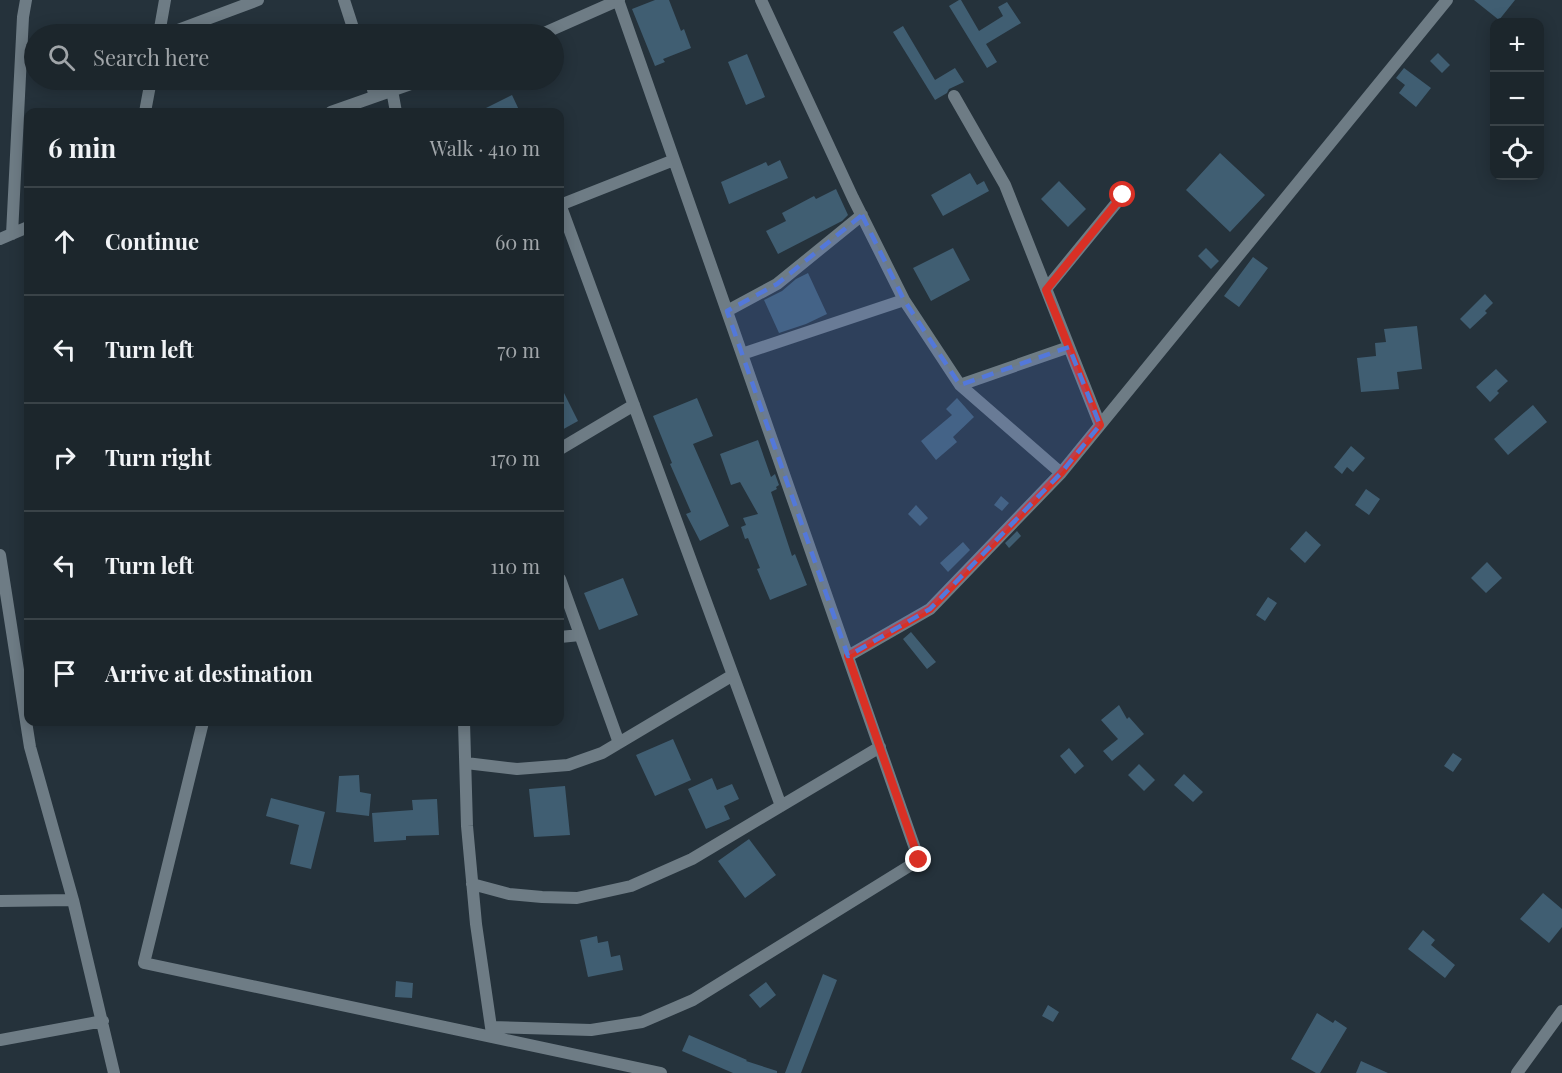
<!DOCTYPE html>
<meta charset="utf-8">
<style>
body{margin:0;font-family:"Playfair Display",serif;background:#293238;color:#f1f3f6}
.controls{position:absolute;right:18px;top:18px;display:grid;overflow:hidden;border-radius:12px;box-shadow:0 3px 15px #0003}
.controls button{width:54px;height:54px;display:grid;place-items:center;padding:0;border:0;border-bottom:2px solid #3a4348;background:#1c262c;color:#f1f3f6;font:30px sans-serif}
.stop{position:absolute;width:18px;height:18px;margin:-14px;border:4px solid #d93025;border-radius:50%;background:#fff}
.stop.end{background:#d93025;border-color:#fff;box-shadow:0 2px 6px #0008}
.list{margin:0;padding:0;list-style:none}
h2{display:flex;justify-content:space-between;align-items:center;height:78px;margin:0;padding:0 24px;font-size:26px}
h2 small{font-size:20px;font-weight:400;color:#a0a5a9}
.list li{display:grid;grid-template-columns:39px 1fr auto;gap:18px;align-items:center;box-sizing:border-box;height:108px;padding:0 24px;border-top:2px solid #3a4348}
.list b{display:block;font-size:22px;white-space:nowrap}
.list em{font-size:20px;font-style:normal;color:#a0a5a9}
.icon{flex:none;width:33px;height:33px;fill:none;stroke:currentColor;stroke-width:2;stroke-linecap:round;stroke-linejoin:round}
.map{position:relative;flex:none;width:1562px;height:1073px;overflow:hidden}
.search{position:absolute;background:#1c262c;box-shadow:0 3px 15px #0003;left:24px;top:24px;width:540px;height:66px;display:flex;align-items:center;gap:15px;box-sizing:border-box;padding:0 21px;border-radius:33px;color:#a0a5a9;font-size:22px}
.panel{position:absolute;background:#1c262c;box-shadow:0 3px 15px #0003;left:24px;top:108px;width:540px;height:618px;border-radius:12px}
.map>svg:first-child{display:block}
.building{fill:#405e72}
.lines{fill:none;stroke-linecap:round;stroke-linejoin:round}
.minor{stroke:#6e7c85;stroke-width:12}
.route{stroke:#d93025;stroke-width:8}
.marked{fill:#5378da;fill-opacity:0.2;stroke:#5378da;stroke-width:4.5;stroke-dasharray:12 8;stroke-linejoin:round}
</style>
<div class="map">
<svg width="1562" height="1073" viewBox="0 0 1562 1073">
<rect width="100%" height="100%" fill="#25323b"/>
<path class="building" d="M655,0H669L681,31L684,29L691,48L663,59L665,62L655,66L632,9Z
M959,0H961L979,31L1003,16L998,7L1007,2L1021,23L986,44L997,62L987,68L949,6Z
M1474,0H1515L1499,20Z
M903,26L935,80L955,68L964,82L949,89L947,93L935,100L893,32Z
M1438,53L1450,65L1442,73L1430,61Z
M747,54L765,97L746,105L728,62Z
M1404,68L1431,88L1416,107L1399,93L1405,85L1396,78Z
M512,95L520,112H478Z
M1220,153L1265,195L1230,232L1186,190Z
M780,160L788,178L729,204L721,182L766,162L768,166Z
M970,173L977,185L984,181L989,191L943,216L931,195Z
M1059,181L1086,209L1068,227L1041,199Z
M836,189L848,215L842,221L778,254L766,231L786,221L782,213L814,196L816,199Z
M953,248L970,280L931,301L913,268Z
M1206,248L1219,261L1211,269L1198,256Z
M1253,257L1268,268L1239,307L1224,296Z
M808,273L827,314L806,324L779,333L764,300L782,291L796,279Z
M1485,294L1493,303L1485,311L1487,313L1470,329L1460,319Z
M1417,326L1422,369L1397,372L1399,389L1361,392L1357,358L1376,356L1375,343L1386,342L1384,329Z
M1496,369L1508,381L1497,391L1499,393L1490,402L1476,387Z
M560,385L578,421L560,431Z
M697,398L713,436L693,444L729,526L700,541L686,514L691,512L670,464L672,463L653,416Z
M957,398L974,417L953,437L957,442L936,460L921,441L952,415L946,409Z
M1533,405L1547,422L1508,455L1494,439Z
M758,440L771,477L775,474L779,485L776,487L777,489L771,492L792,556L795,554L807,585L770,600L757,569L760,568L748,538L745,539L741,527L746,525L743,518L758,514L740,482L731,485L720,454Z
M1351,446L1365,458L1353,472L1347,467L1342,474L1334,467Z
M1366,489L1380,499L1369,515L1355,505Z
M1001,496L1009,503L1002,511L994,505Z
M916,505L928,518L920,526L908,514Z
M1017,531L1021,536L1009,548L1005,543Z
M1306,531L1321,545L1305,563L1290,549Z
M963,542L970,550L948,572L940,563Z
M1487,562L1502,578L1486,593L1471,578Z
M623,578L638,615L599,630L584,593Z
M1268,597L1277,603L1265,621L1256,615Z
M911,632L936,662L927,669L903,639Z
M1119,705L1127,719L1129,717L1144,734L1112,761L1103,751L1118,739L1101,720Z
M673,739L691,780L655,796L636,755Z
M1069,748L1084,766L1075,774L1060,756Z
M1453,753L1462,759L1453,772L1444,766Z
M1139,764L1155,780L1144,791L1128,775Z
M1184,774L1203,792L1193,802L1174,785Z
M359,775L360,792L371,794L369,816L336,812L339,776Z
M712,778L717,790L732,784L739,799L724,806L730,819L706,829L688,789Z
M565,786L570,835L534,837L529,789Z
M271,798L325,812L311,869L290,864L299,825L266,816Z
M437,799L439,835L406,836V840L374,842L372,813L413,810L412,800Z
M749,839L776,875L745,898L718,861Z
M1543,893L1562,909V927L1549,943L1520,919Z
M1423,930L1435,940L1431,945L1455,965L1445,978L1408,949Z
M597,936L598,943L608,941L611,957L620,955L623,970L588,977L580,940Z
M823,974L837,980L801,1073H785Z
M396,981L413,983L412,998L395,997Z
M766,982L776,995L760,1008L749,995Z
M1048,1005L1059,1012L1053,1022L1042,1016Z
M1317,1013L1333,1023L1335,1020L1347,1028L1320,1073H1316L1291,1059Z
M689,1035L747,1060L746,1061L777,1071V1073H733L682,1051Z
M1361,1061L1388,1073H1356Z"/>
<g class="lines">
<path class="minor" d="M344,0L355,34
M761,0L853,198L904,300
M159,34L165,0
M167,34L258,0
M542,34L619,0
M370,80L375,96
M392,90L396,112
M954,96L1005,185L1100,425
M145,112L151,80
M331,112L422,80
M560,204L781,806
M560,205L674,160
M12,234L23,17L26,0
M0,239L28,227
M1046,289L1123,195
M727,311L777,284L862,215
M742,354L904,300L960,385L1061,473L930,609L848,656
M960,385L1069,347
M560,449L634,405
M1061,473L1447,0
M0,555L30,747L73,900L114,1073
M560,579L619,743
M560,637L580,635
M203,722L144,963L661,1073
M464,722L467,826L476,924L492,1034
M466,763L517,769L568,765L602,753L733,675
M472,884L509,894L542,897L577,898L631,886L692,859L880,747
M0,901L73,900
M491,1027L591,1030L642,1022L693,1000L919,860L618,0
M0,1040L103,1021
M1517,1073L1562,1011"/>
</g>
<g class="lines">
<path class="route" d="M919,860L848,656L930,609L1061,473L1100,425L1046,290L1123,195"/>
</g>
<path class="marked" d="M862,215L904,300L960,385L1069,347L1100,425L1061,473L930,609L848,656L727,311L777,284Z"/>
</svg>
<div class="controls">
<button>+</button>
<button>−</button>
<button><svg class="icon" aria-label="locate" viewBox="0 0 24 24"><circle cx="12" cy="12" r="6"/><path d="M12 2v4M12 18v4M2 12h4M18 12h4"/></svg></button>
</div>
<div class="stop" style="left:1123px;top:195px"></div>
<div class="stop end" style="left:919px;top:860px"></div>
<div class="search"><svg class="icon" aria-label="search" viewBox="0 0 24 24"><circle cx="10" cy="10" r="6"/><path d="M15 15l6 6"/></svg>Search here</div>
<section class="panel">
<h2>6 min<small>Walk · 410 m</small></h2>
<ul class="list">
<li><svg class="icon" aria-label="ahead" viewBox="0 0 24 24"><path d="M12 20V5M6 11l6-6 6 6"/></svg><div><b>Continue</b></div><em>60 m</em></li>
<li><svg class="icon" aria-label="left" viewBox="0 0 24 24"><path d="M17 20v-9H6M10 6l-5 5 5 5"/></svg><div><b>Turn left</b></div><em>70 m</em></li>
<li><svg class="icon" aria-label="right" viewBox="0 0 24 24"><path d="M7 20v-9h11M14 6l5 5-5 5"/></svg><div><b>Turn right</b></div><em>170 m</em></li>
<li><svg class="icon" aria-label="left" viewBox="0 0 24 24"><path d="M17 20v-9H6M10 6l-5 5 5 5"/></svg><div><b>Turn left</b></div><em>110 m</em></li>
<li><svg class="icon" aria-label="arrive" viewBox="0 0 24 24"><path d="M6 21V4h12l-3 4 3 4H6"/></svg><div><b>Arrive at destination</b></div></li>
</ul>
</section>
</div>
